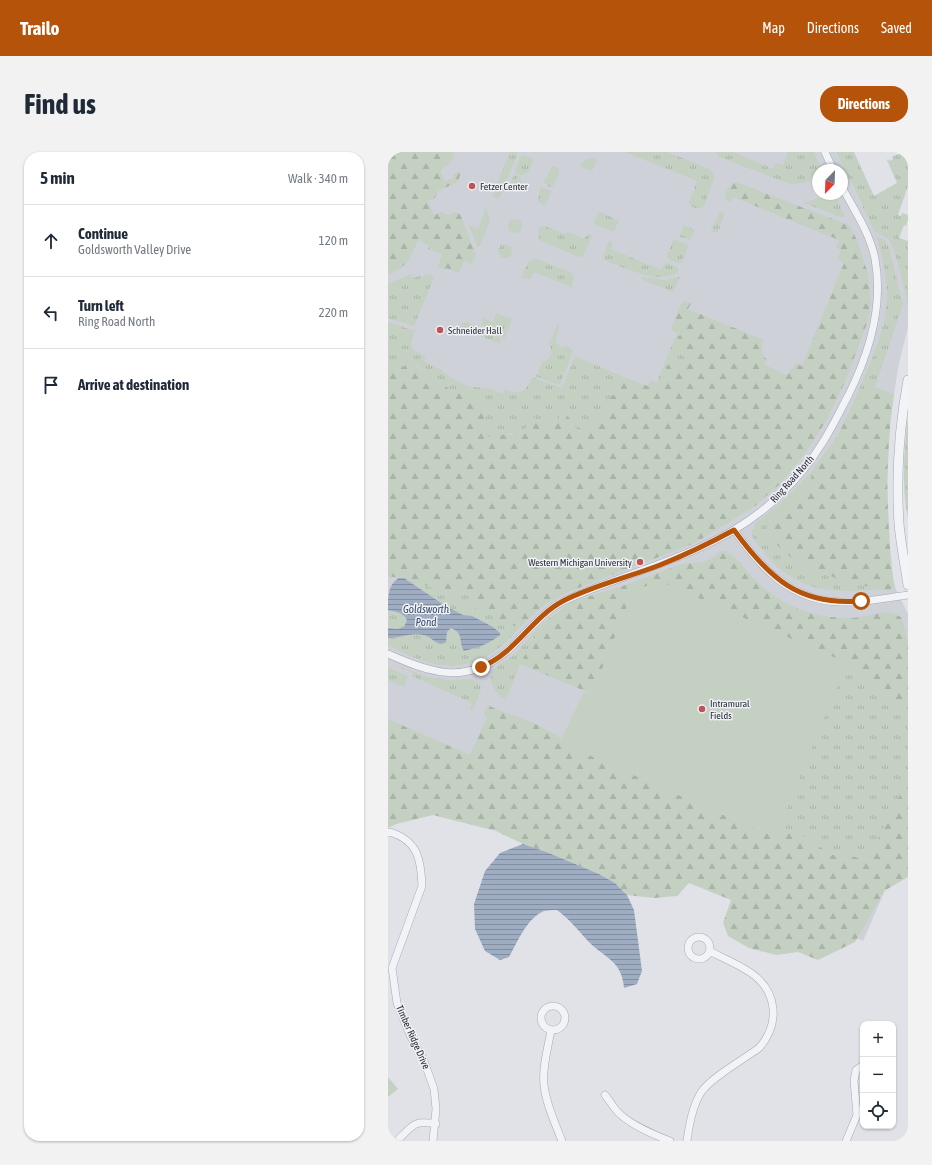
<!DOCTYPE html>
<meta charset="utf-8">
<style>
body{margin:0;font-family:"Asap Condensed",sans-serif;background:#f2f2f3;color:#1f2937}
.controls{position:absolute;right:12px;bottom:12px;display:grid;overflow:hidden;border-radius:8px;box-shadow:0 1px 3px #0004}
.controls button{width:36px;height:36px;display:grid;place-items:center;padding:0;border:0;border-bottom:1px solid #e0e1e3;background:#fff;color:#1f2937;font:20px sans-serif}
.compass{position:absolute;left:424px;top:12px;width:36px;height:36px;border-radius:50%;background:#fff;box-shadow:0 1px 3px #0004;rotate:203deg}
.stop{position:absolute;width:12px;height:12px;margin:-9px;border:3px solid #b45309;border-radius:50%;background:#fff}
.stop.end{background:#b45309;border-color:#fff;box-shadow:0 1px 4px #0008}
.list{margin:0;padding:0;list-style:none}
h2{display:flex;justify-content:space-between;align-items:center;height:52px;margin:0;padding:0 16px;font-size:17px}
h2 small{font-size:13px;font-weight:400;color:#747a83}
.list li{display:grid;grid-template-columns:26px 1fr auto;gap:12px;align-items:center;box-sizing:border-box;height:72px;padding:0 16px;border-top:1px solid #e0e1e3}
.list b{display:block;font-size:15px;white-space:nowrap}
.list p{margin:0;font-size:13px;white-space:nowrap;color:#747a83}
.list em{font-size:13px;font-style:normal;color:#747a83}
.icon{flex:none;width:22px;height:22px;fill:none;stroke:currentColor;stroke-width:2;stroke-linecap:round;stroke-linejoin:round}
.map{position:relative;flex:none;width:520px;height:989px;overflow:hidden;border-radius:16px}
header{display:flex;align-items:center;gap:24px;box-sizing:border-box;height:56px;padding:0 20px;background:#b45309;color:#fff}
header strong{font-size:19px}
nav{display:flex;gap:22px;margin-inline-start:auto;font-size:14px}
.intro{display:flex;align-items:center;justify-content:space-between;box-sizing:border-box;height:96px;padding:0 24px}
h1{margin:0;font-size:28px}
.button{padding:10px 18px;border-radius:16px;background:#b45309;color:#fff;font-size:14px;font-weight:700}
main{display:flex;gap:24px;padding:0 24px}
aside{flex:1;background:#fff;border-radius:16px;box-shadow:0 1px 3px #0004}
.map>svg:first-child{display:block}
.built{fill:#ced1d8;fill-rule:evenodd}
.grass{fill:url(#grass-tufts)}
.forest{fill:url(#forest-firs)}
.garden{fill:#c4d0c2}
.water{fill:url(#water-rules)}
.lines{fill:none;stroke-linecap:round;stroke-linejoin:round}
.minor-casing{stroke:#a6a9b0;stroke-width:8}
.tertiary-casing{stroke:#a6a9b0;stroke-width:10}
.minor{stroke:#f2f3f6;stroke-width:7}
.tertiary{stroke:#f2f3f6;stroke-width:9}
.route{stroke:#b45309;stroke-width:5}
.poi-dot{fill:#be535a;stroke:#eff1f5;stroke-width:1.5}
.labels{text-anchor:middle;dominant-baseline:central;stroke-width:3;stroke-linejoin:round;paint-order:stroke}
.poi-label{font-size:10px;fill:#2a2f3c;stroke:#eff1f5;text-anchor:start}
.street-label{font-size:10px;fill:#2a2f3c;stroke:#eff1f5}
.water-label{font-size:11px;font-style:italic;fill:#394c6c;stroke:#eff1f5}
</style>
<header>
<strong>Trailo</strong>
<nav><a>Map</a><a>Directions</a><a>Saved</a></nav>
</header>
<div class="intro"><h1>Find us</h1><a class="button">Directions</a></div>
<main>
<aside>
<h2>5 min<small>Walk · 340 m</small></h2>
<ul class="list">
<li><svg class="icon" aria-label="ahead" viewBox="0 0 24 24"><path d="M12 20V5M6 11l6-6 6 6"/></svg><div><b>Continue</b><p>Goldsworth Valley Drive</p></div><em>120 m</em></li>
<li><svg class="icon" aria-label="left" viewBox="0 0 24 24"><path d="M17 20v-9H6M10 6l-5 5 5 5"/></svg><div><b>Turn left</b><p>Ring Road North</p></div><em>220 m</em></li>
<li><svg class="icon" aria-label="arrive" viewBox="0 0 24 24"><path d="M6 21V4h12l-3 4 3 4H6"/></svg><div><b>Arrive at destination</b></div></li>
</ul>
</aside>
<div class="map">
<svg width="520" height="989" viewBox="0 0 520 989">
<defs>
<pattern id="grass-tufts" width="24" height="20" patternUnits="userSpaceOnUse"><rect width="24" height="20" fill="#c4d0c2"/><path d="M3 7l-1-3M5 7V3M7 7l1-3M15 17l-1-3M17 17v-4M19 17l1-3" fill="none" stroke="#a9b3a8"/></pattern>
<pattern id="forest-firs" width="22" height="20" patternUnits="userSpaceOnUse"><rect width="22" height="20" fill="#c4d0c2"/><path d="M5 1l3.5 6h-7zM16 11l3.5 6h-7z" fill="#a9b3a8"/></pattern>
<pattern id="water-rules" width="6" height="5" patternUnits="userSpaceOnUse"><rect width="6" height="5" fill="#9fadc3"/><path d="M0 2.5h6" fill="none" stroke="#828da0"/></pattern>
</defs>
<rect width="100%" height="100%" fill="#e0e2e7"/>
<path class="built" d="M0,0H448L474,54L520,98V175L511,211L506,242L502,272L499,332L502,394L505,427L507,435L520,462V686L475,789L0,582ZM430,18H454V42H430Z"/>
<path class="grass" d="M122,0H130L111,47L104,44Z
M237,0H279L322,17L326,24V27L316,54C311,58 304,57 301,51L309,29Z
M327,0H345L385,17L388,11L395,13L400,0H426L433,18H430V23C422,30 414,32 403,32L331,5L329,1Z
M448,0H466L486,44L509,31L499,8L500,7L501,9L505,7L504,5L512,1L520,2V34L510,63L513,64L514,61L520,63V68L518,74L516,73L511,86L520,89V154C517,141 508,96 501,88C497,84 492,82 487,80Z
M136,3L144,6L145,10L139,21L133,23L128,22L127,19L132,4Z
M206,6L209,8L204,19L194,15L193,13L197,8Z
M165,14L171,16V22L165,34L161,35L155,30Z
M126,23L131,24L134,31L128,39L124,40L120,37Z
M153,35L164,39L157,54L150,50L151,40Z
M437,43C449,41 451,52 456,62L455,66L416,51Z
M212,60L230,68L231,69L226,79H224L206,72L209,62Z
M332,60H335L336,64L330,80H325L323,77Z
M296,73L307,78L302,88L292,85V84L294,76Z
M156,74L177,82L179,80L196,87L200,81L204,84L195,104L190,105L153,89C149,85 150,81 152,75Z
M490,85L498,89L501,96L515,152L487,235L476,247L462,258C479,217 504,173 498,128C497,114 493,99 489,86Z
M285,88H287L299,92L300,95L293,111C289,111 280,108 279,104Z
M221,89L225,91L223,97L273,118L276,112L279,111L290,116V120C273,133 236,116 219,109L216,107L215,104Z
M110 99a7 7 0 1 1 14 0a7 7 0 1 1-14 0Z
M146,107H149L184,121L186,126L183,135L146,120L143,127L133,126L140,110Z
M23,122L25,126L31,124L36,125L37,122L46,125L26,174L0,166V132Z
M254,125L277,128L292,125L285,140L253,127Z
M108,161L124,167L116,188L111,181L93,173L95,166L105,170Z
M0,170L27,179C20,194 22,198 38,204L36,209L51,217L70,230L79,234L102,237L115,242L117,237C134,244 137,240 144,225L174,236L187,204L231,223L228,241L218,251C218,260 205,274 198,278L187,275L182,267L174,262L169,269H159L155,273L150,268L139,271L140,274L136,278L134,277C121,284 114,282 99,285C84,279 96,273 98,265C99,262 98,258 98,255C88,244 78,241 64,239C59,238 55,234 50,233L46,225L36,221L31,214L27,213L5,217L0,215Z
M80,170C86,173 90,177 95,179C102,182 109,180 113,187V192L72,176L75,171Z
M170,171C173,177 168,183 168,190L174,196L178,193L185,199L173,231L170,233L147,224L149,223L154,210C163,208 166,200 161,192Z
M284,174L297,176L293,200L297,202L295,213L279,218L271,231L260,234L262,229L269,230L289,181L284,178Z
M520,265V365C513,333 516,298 520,265Z
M424,319L423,329L419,334L410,344L399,351L381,371L383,387L405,407L421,418L441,423L451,428L493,437C452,441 420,442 387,413C380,406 374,397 367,389L365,386L364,379L368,371L398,346Z
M17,425L52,439L59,437L82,443L85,455L131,476C109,503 82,519 47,512C31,509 15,500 0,494V486C16,486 36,474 48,491L59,484V480L63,476C77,482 70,489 76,499L103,490L112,483L84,464L75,463L59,455L16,426Z
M0,458C8,460 15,460 19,468L16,475L9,477L0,476Z
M155,471L132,512L118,548C107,541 96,527 108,515C114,509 122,507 128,501C137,491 145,480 155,471Z
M459,511L465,516L481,533L520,559C520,576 520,598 520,614C515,645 495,677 482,705L481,709L460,703H443L427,691L410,682L396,678L388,681Z
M3,512L40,525L63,528L84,527L92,532L93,538L85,558H83L82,557L84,551L24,524L25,521Z
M0,515L20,524L16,535L0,528Z"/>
<path class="forest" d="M0,0H64L66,6L52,19L57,29L66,26L65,22L73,19L70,30L50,39L47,46L40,49L46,63L53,60L61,63L68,60L72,62L88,103L84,112L76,109L71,121L58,116L57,118L50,115L54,102L40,97L41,93L30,88C21,108 21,113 0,123Z
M348,30L453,70L462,74L469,88L480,122L483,152L479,171L457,230L438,269L418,300L392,332L367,354L307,391L180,440L159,451L148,460L131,476L85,455L82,443L59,437L52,439L17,425L11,426L0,424V215C14,221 25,204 36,221L43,222L50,233L55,232L63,239C75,239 102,247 99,262C98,268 92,271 92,276C92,281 95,283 99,285L108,282L117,283H124L130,275L136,278L140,274L138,268L142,265H146L155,273L163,267L169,269L174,262C181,262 183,270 187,275L198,278C204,275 215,263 217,256C219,253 217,250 220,247C222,245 225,243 228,241L231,223L260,234L271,231L273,226L278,221L279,214L284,209H288L295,212L297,202L290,197L288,193L291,184L297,179V176L284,174L293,152L296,149L303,151L300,157L376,188C373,196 372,201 379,208L377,213L399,223L408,211L414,214L456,111L450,107L453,98L449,96L448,94L451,88L345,45L344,48L340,50C334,44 340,33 348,30Z
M487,235L506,242C499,288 498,333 501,380C502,398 503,417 507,435L501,439L451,428L441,423L421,418L405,407L387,391L383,387L379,376L381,371L386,365L399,351L410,344L419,334L423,329L424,319L450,283L462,258L476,247Z
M334,399H341L340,401C350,405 357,417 364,425C380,441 398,454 420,460C435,465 450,466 465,466C477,465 488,461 499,460C504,460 508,463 513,465L520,489V559C508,549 492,544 481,533C473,526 468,517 459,511L271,429L239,442L242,447L204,542L132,512L155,471L183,450L234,434L294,412L314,410L321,408Z
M100,553C114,561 130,564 145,571C155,575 164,581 173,586L172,590L367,677L382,682L396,678L410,682L427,691L443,703H460L481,709L492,682L511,645L520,614V725L496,739L467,790L430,808L410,800L388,803L361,796L340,784L335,771L343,748L301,731L289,744L266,746L239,743L227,731L211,722L161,701L135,692L108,679L45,663L8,672L0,676V567L82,603L99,566L96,562Z
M0,925L10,937L0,945Z"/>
<path class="garden" d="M98,55L102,69L92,94H89L81,73L90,77Z
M120 74a7 7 0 1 1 14 0a7 7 0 1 1-14 0Z
M271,429L459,511L388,681L382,682L367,677L172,590L196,540L204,543L242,447L238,442Z"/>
<path class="water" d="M11,426H16L59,455L75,463L84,464L105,475L112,481V483C101,492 89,496 76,499C70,490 77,482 63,476L59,480L58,490C49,496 45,485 36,483C23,480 12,486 0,486V476L9,477L16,475L19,468C15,460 8,460 0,458C0,445 0,432 11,426Z
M135,692L161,701L211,722L227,731L239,743L246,758L254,819L249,832L236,836C234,808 216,806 200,789C190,778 181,767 169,758C165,758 160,758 156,759C139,766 130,789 121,805L112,808L97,799L87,777L86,752L97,719L112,701Z"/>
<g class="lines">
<g class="minor-casing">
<path id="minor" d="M437,0L445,18
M346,378C373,416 403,449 453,450C475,451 498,446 520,443
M0,502C40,520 76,533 115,502C123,497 129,490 135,483C148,471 161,455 178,448C233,423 293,409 346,378C380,358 412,327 433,293C443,278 451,261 460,244C481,202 496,155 487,107C482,81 466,58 454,35
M0,681L2,680C30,689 33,707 34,734L4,816L9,851L22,883L36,909L46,937L48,957L45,989
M300 796a11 11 0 1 1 22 0a11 11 0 1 1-22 0Z
M153 866a12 12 0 1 1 24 0a12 12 0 1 1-24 0Z
M163,878C160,896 154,915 156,933C158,952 167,971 174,989
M217,943C221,948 224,953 228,958C239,971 266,983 282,989
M469,963L466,929L468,918L475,913
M9,989C25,973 25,968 48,972
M299,989C301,973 305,952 314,939C324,925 356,907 371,896C392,872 390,840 363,821C350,812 335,806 321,799
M458,989L469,963L475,957"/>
</g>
<g class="tertiary-casing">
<path id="tertiary" d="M520,228C511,276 508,324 511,372C513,393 517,413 520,433"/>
</g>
<use href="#minor" class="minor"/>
<use href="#tertiary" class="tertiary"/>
</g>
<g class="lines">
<path class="route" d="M93,515C127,502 143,466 175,449C204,434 241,425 272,413C297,403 322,391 346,378C381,426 411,454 473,449"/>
</g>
<g class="poi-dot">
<circle cx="84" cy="34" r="4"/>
<circle cx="52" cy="178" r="4"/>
<circle cx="252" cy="410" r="4"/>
<circle cx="314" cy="557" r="4"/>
</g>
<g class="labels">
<g class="poi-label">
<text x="92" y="34">Fetzer Center</text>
<text x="60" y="178">Schneider Hall</text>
<text x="244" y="410" text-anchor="end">Western Michigan University</text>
<text x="322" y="551">Intramural<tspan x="322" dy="12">Fields</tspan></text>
</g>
<g class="street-label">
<text transform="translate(404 327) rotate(-48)">Ring Road North</text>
<text transform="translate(25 885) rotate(66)">Timber Ridge Drive</text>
</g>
<g class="water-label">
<text x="38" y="457">Goldsworth<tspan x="38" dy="13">Pond</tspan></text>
</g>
</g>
</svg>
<div class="controls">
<button>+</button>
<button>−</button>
<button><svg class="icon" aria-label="locate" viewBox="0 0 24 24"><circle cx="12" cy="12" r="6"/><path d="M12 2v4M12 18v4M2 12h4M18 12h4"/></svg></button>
</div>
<svg class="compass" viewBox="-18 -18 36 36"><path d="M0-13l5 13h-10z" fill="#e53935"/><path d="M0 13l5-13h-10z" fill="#747a83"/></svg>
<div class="stop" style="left:473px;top:449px"></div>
<div class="stop end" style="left:93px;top:515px"></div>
</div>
</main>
